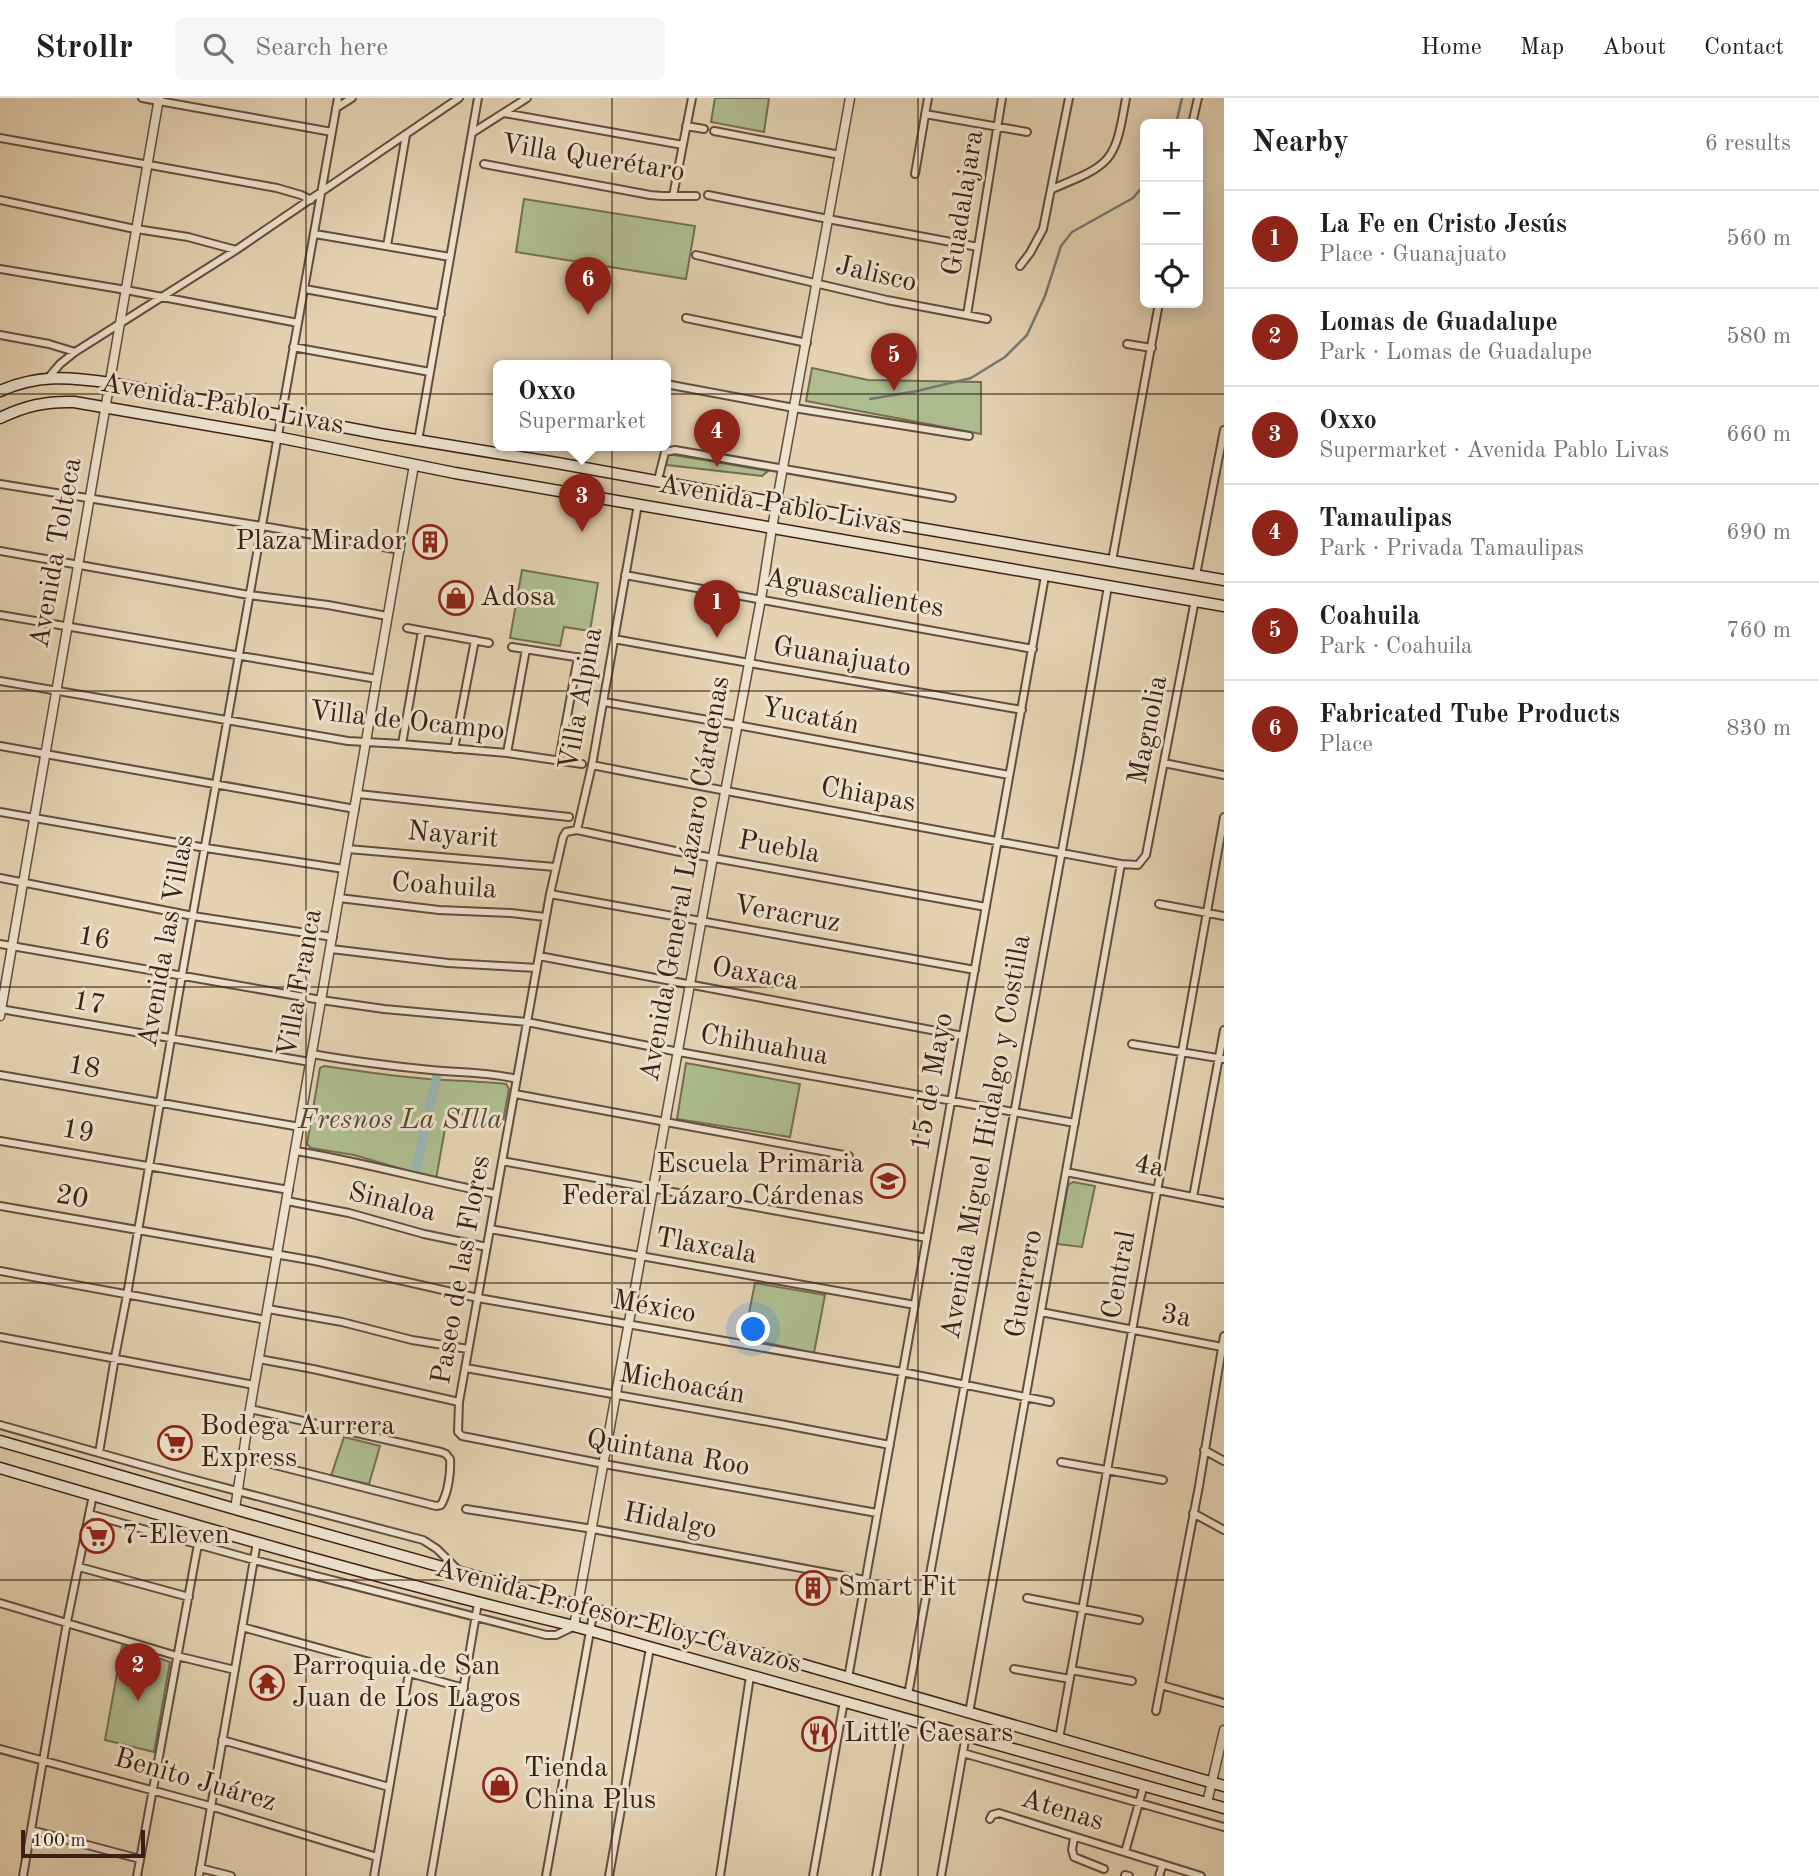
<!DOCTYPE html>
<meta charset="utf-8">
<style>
body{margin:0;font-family:"Old Standard TT",serif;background:#f6f6f6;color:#202124}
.controls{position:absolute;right:21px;top:21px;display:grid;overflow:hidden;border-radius:10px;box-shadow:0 4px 18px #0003}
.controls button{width:63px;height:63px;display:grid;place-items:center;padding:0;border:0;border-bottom:2px solid #e0e0e0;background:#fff;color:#202124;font:35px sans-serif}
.scale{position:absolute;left:21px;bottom:18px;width:124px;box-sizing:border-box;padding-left:7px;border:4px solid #3a2116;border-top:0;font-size:19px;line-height:24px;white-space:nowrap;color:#3a2116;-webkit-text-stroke:5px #ede2cd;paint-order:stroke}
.you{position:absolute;left:754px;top:1232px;width:24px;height:24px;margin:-18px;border:5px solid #fff;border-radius:50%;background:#1a73e8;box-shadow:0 0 0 10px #1a73e833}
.badge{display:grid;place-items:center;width:46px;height:46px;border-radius:50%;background:#8f2418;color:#fff;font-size:23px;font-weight:700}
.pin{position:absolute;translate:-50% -58px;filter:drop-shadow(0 2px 4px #0008)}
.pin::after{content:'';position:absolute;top:37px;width:24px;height:21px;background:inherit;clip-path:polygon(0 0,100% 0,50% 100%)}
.popup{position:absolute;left:493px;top:262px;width:178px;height:91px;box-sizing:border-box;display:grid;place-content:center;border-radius:10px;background:#fff;filter:drop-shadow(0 2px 5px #0005);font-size:23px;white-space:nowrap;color:#757577}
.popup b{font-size:26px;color:#202124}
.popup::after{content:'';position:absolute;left:50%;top:100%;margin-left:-14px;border:14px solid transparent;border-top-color:#fff}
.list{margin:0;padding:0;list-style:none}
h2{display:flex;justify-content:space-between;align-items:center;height:91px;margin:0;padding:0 28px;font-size:30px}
h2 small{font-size:23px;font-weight:400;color:#757577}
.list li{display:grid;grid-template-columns:46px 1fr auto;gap:21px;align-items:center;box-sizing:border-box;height:98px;padding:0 28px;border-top:2px solid #e0e0e0}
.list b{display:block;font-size:26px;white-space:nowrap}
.list p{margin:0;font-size:23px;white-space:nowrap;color:#757577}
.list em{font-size:23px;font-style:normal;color:#757577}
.icon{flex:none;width:38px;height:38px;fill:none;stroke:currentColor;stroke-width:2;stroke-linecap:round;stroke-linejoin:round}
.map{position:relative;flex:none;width:1224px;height:1778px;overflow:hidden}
header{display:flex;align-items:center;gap:42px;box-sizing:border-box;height:98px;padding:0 35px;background:#fff;border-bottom:2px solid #e0e0e0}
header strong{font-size:33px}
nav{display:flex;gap:38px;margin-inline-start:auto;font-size:24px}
.search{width:490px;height:63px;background:#f6f6f6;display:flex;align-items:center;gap:18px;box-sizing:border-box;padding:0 24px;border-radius:10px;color:#757577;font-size:26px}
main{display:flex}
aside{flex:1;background:#fff}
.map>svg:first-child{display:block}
.green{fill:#aebd90;stroke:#746f53;stroke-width:2}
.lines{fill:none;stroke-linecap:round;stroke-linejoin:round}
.stream{stroke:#727a74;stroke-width:2.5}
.canal{stroke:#97b6b3;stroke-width:9}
.minor-casing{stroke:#644d3d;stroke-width:10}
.tertiary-casing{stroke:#644d3d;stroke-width:11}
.secondary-casing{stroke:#3a2116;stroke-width:13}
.minor{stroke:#ede2cd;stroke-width:6}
.tertiary{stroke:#ede2cd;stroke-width:8}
.secondary{stroke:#ede2cd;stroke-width:10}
.grid{fill:none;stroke:#3a2116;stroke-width:2;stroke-opacity:0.55}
.labels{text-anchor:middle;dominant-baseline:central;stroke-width:6;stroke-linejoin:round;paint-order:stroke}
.street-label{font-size:28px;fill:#3a2116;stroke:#ede2cd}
.poi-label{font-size:28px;fill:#3a2116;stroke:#ede2cd;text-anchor:start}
.park-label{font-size:28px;font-style:italic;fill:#574834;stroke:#ede2cd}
</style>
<header>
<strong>Strollr</strong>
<div class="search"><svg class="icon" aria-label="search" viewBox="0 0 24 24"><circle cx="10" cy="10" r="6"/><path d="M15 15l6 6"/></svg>Search here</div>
<nav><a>Home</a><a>Map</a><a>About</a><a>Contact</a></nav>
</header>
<main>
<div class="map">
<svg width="1224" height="1778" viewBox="0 0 1224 1778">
<rect width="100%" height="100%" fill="#e4d2b2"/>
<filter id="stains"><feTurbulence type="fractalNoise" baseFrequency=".00286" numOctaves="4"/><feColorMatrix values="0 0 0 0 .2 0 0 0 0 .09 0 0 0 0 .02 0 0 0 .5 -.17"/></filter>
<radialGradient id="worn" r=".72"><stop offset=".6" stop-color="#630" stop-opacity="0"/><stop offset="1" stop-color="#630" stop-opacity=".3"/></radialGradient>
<path class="green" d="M715,0H769L764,34L711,24Z
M524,101L695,128L686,181L516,154Z
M812,270L868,282L981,284V336L806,303Z
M668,356L768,373L762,378L667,367L666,365Z
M522,472L598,485L590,533L564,529L560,548L510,540Z
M686,965L800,986L790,1039L677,1021Z
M324,968C358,973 393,978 428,981C454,983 480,983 506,986L509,991L503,1023L448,1014L436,1081L354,1057L311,1050L307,1046L320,970Z
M1073,1084L1095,1088L1082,1149L1057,1146L1068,1087Z
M755,1185L825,1197L814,1255L744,1240Z
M344,1339L380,1348L369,1386L331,1378Z
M122,1548L170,1564L154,1654L105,1642Z"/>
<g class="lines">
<path class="stream" d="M1176,26L1182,0
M870,301L917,293L971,280L1005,259L1027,237L1045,198L1061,148L1072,134L1133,100L1145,86"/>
<path class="canal" d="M415,1075L438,972"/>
<g class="minor-casing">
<path id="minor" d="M142,0L332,34
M336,10L352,0
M504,15L683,47
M925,16L1027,34
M1192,26L1198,0
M686,28L704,31
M714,33L840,57
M472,35L527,0
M0,40L277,90L301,97L311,102
M484,66L650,97L662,98H696
M915,76L928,0
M1052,91C1112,66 1115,65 1126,0
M708,97L828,121L978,149
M673,98L692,0
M0,102L130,130L188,139L236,152
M315,136L450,159
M387,148L406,37
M696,157L887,202L987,221
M1020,168L1030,155L1043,131L1069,0
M0,171L126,192L298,225
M305,191L441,216
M967,217L1002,0
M686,220L807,245
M0,237L49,246L75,254
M1127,246L1152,250
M293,249L430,274
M49,279L60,266L75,254L236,152L459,0
M671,287L794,310L969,338
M418,343L478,0
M658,382L665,354L675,352L952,400
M0,386L262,428L400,452
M0,453L249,497L328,507L387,518
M1112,463L1159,205
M625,477L1033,551
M1196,477L1224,332
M0,517L377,581
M407,530L489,545
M614,541C750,566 886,588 1022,612
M512,549L594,562
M0,583L348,643L402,646L507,655L582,666
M604,604L737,627L1009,677
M402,646L422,533
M0,648L355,711
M454,651L475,542
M507,655L526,551
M559,662L578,559
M1164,665L1224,677
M592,667C768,702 944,733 1121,766L1138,767L1146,757L1195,502
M358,696L569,719
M0,714L206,750L344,771
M577,732L592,667L638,406
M348,751L555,769
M0,780L193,818L333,839
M550,796L975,872
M339,800L439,812L511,815L545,819
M1159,806L1224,818
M0,846L321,902L384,911L527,924L679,954L1075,1025
M331,851L448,865L537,870
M539,858L963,938
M0,911L310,964
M1132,946L1224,961
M312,956C351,963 391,968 431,972C460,975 488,974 517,981
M0,977L300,1029
M515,996L849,1058
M0,1043L289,1092
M296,1053C363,1064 429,1083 496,1096
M502,1063L927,1140
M1066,1074L1224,1105
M1193,1099L1224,932
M287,1103L349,1115L424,1136L487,1149
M0,1108L315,1163L478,1200L902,1274L1050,1304
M490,1131L915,1207
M0,1173L266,1222
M268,1211L342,1224L412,1242L468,1251
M1041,1214L1222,1249
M0,1239L254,1287
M259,1261L313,1271L459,1304
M466,1270L780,1326L890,1347
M0,1327L184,1379L423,1442L437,1451L458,1472
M1204,1352L1224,1363
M99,1355L115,1259L127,1197L182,877L338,0
M243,1355L257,1358L267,1365L436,1408L441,1407C448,1395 451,1375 450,1361L446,1356L441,1354L250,1311
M1061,1364L1163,1382
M466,1411L593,1431L865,1482
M877,1415L604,1366L462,1338L458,1334L459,1304L550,796L563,739L566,734L577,732L675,753L986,809
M1193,1415L1224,1432
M89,1416L254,1462L546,1537H556L573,1529
M79,1469L189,1499
M1027,1500L1139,1522
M0,1505L177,1558L235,1572
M242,1529L464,1590
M1014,1571L1070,1581
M1071,1572L1132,1583
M848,1580L1045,478
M1161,1587L1224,1605
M908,1597L1079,659L1108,488
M1156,1613L1199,1388L1224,1238
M969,1615L1121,766
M1059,1641L1224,719
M222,1642L389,1689
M0,1651L210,1708L377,1759
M963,1655L1224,1729
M990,1721L992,1717L999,1715L1201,1778
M31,1732L140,1761
M1074,1740L1072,1752L1074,1759L1104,1771
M1125,1754L1144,1687
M200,1770L231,1778
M1125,1777L1129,1778
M23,1778L67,1524L93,1397
M137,1778L198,1446
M199,1778L257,1444
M374,1778L409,1575
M431,1778L478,1505
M546,1778L594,1511
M609,1778L650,1550
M720,1778L750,1578
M813,1778L844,1603
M876,1778L904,1620
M941,1778L966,1637
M1159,1778L1163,1766"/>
</g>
<g class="tertiary-casing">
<path id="tertiary" d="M0,918L159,0
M235,1411L250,1311L414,367
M574,1528L713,759L761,501L772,430L850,0
M1207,1705L1224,1632"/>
</g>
<g class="secondary-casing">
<path id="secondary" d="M0,293C38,276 70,279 111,285L380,336L557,365L866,421L1224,482
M0,320C25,308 46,303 74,304L277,339L455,375L1224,508
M0,1343L235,1411L578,1507L787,1562L1224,1688
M0,1370C190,1426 381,1482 574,1528L1224,1710"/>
</g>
<use href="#minor" class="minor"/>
<use href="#tertiary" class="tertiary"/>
<use href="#secondary" class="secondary"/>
</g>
<path class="grid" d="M306,0V1778M612,0V1778M918,0V1778M0,296H1224M0,593H1224M0,889H1224M0,1185H1224M0,1482H1224"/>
<defs>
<g id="building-ring" transform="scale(1.75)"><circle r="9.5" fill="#ede2cd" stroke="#8f2418" stroke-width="1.5"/><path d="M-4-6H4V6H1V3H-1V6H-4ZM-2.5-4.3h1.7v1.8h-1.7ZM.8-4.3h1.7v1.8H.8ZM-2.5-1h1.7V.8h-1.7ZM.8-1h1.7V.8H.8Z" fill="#8f2418"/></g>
<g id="shop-ring" transform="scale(1.75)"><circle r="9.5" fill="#ede2cd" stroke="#8f2418" stroke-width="1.5"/><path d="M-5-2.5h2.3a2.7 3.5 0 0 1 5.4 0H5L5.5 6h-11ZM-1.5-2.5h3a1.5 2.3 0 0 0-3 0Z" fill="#8f2418"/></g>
<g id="school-ring" transform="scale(1.75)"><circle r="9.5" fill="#ede2cd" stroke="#8f2418" stroke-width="1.5"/><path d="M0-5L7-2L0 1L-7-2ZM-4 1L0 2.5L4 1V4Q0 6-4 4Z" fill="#8f2418"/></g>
<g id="supermarket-ring" transform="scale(1.75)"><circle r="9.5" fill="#ede2cd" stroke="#8f2418" stroke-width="1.5"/><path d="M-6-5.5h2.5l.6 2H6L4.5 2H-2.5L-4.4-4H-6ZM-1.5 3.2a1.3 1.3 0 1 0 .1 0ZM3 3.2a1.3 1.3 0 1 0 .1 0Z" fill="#8f2418"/></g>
<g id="temple-ring" transform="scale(1.75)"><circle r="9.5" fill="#ede2cd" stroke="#8f2418" stroke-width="1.5"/><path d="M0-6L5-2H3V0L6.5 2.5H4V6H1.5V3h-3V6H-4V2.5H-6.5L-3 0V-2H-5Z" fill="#8f2418"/></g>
<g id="restaurant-ring" transform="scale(1.75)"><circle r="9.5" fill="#ede2cd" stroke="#8f2418" stroke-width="1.5"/><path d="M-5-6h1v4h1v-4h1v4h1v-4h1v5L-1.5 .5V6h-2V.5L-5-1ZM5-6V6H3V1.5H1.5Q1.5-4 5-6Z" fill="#8f2418"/></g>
</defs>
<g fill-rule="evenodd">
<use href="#building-ring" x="430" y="444"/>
<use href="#shop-ring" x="456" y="500"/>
<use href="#school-ring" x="888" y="1083"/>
<use href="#supermarket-ring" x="175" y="1345"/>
<use href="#supermarket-ring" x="97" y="1438"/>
<use href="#building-ring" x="813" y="1490"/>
<use href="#temple-ring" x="267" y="1585"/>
<use href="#restaurant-ring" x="819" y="1636"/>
<use href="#shop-ring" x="500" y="1687"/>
</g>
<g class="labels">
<g class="street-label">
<text transform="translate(593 61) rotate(9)">Villa Querétaro</text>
<text transform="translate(964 105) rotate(-81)">Guadalajara</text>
<text transform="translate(876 177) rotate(13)">Jalisco</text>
<text transform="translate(222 307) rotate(10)">Avenida Pablo Livas</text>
<text transform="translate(780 408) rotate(10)">Avenida Pablo Livas</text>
<text transform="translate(57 455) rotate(-80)">Avenida Tolteca</text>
<text transform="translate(854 496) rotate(10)">Aguascalientes</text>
<text transform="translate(842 560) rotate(9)">Guanajuato</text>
<text transform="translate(582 601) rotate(-80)">Villa Alpina</text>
<text transform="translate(810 619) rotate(11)">Yucatán</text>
<text transform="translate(407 624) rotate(6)">Villa de Ocampo</text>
<text transform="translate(1149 632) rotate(-79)">Magnolia</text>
<text transform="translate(868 698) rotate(10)">Chiapas</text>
<text transform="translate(453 738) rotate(5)">Nayarit</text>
<text transform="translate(779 750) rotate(10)">Puebla</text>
<text transform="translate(686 781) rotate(-80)">Avenida General Lázaro Cárdenas</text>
<text transform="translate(444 789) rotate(4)">Coahuila</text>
<text transform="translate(787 817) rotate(10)">Veracruz</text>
<text transform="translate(94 841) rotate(10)">16</text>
<text transform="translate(167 843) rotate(-80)">Avenida las Villas</text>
<text transform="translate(755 877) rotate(10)">Oaxaca</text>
<text transform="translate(301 885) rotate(-80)">Villa Franca</text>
<text transform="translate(89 906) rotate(10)">17</text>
<text transform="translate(764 948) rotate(10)">Chihuahua</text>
<text transform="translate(84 970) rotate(10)">18</text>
<text transform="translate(933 984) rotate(-80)">15 de Mayo</text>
<text transform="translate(78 1034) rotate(10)">19</text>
<text transform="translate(987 1039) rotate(-80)">Avenida Miguel Hidalgo y Costilla</text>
<text transform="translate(1149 1069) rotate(11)">4a</text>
<text transform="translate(72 1100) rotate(10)">20</text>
<text transform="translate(392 1105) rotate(14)">Sinaloa</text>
<text transform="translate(706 1149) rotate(10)">Tlaxcala</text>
<text transform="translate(462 1172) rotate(-80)">Paseo de las Flores</text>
<text transform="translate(1120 1177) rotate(-80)">Central</text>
<text transform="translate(1025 1186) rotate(-80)">Guerrero</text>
<text transform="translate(654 1210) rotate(10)">México</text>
<text transform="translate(1176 1219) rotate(10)">3a</text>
<text transform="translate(682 1287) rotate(10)">Michoacán</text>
<text transform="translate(668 1356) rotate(10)">Quintana Roo</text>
<text transform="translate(670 1424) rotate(11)">Hidalgo</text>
<text transform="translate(618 1519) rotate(15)">Avenida Profesor Eloy Cavazos</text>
<text transform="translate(195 1683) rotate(16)">Benito Juárez</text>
<text transform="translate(1062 1713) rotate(17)">Atenas</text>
</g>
<g class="poi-label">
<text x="406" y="444" text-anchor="end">Plaza Mirador</text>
<text x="480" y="500">Adosa</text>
<text x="864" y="1067" text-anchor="end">Escuela Primaria<tspan x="864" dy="32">Federal Lázaro Cárdenas</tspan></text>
<text x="200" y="1329">Bodega Aurrera<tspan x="200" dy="32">Express</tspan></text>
<text x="122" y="1438">7-Eleven</text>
<text x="838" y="1490">Smart Fit</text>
<text x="292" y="1569">Parroquia de San<tspan x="292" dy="32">Juan de Los Lagos</tspan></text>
<text x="844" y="1636">Little Caesars</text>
<text x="524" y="1671">Tienda<tspan x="524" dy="32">China Plus</tspan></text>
</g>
<g class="park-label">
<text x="400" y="1023">Fresnos La SIlla</text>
</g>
</g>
<rect width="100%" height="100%" filter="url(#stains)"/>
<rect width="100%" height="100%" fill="url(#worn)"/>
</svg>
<div class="controls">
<button>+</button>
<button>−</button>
<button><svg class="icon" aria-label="locate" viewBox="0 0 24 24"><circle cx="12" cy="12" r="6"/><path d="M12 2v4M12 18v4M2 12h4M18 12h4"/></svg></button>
</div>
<div class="scale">100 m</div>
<div class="you"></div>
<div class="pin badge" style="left:717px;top:540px">1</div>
<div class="pin badge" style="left:138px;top:1603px">2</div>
<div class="pin badge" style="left:582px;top:434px">3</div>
<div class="popup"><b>Oxxo</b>Supermarket</div>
<div class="pin badge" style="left:717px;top:369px">4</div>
<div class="pin badge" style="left:894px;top:293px">5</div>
<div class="pin badge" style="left:588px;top:217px">6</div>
</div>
<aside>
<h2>Nearby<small>6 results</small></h2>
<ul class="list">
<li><span class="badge">1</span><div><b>La Fe en Cristo Jesús</b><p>Place · Guanajuato</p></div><em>560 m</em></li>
<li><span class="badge">2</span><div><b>Lomas de Guadalupe</b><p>Park · Lomas de Guadalupe</p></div><em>580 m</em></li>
<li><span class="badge">3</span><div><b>Oxxo</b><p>Supermarket · Avenida Pablo Livas</p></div><em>660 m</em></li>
<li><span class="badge">4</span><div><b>Tamaulipas</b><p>Park · Privada Tamaulipas</p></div><em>690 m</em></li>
<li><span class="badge">5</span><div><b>Coahuila</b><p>Park · Coahuila</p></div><em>760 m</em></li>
<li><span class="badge">6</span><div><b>Fabricated Tube Products</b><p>Place</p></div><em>830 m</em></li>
</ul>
</aside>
</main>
